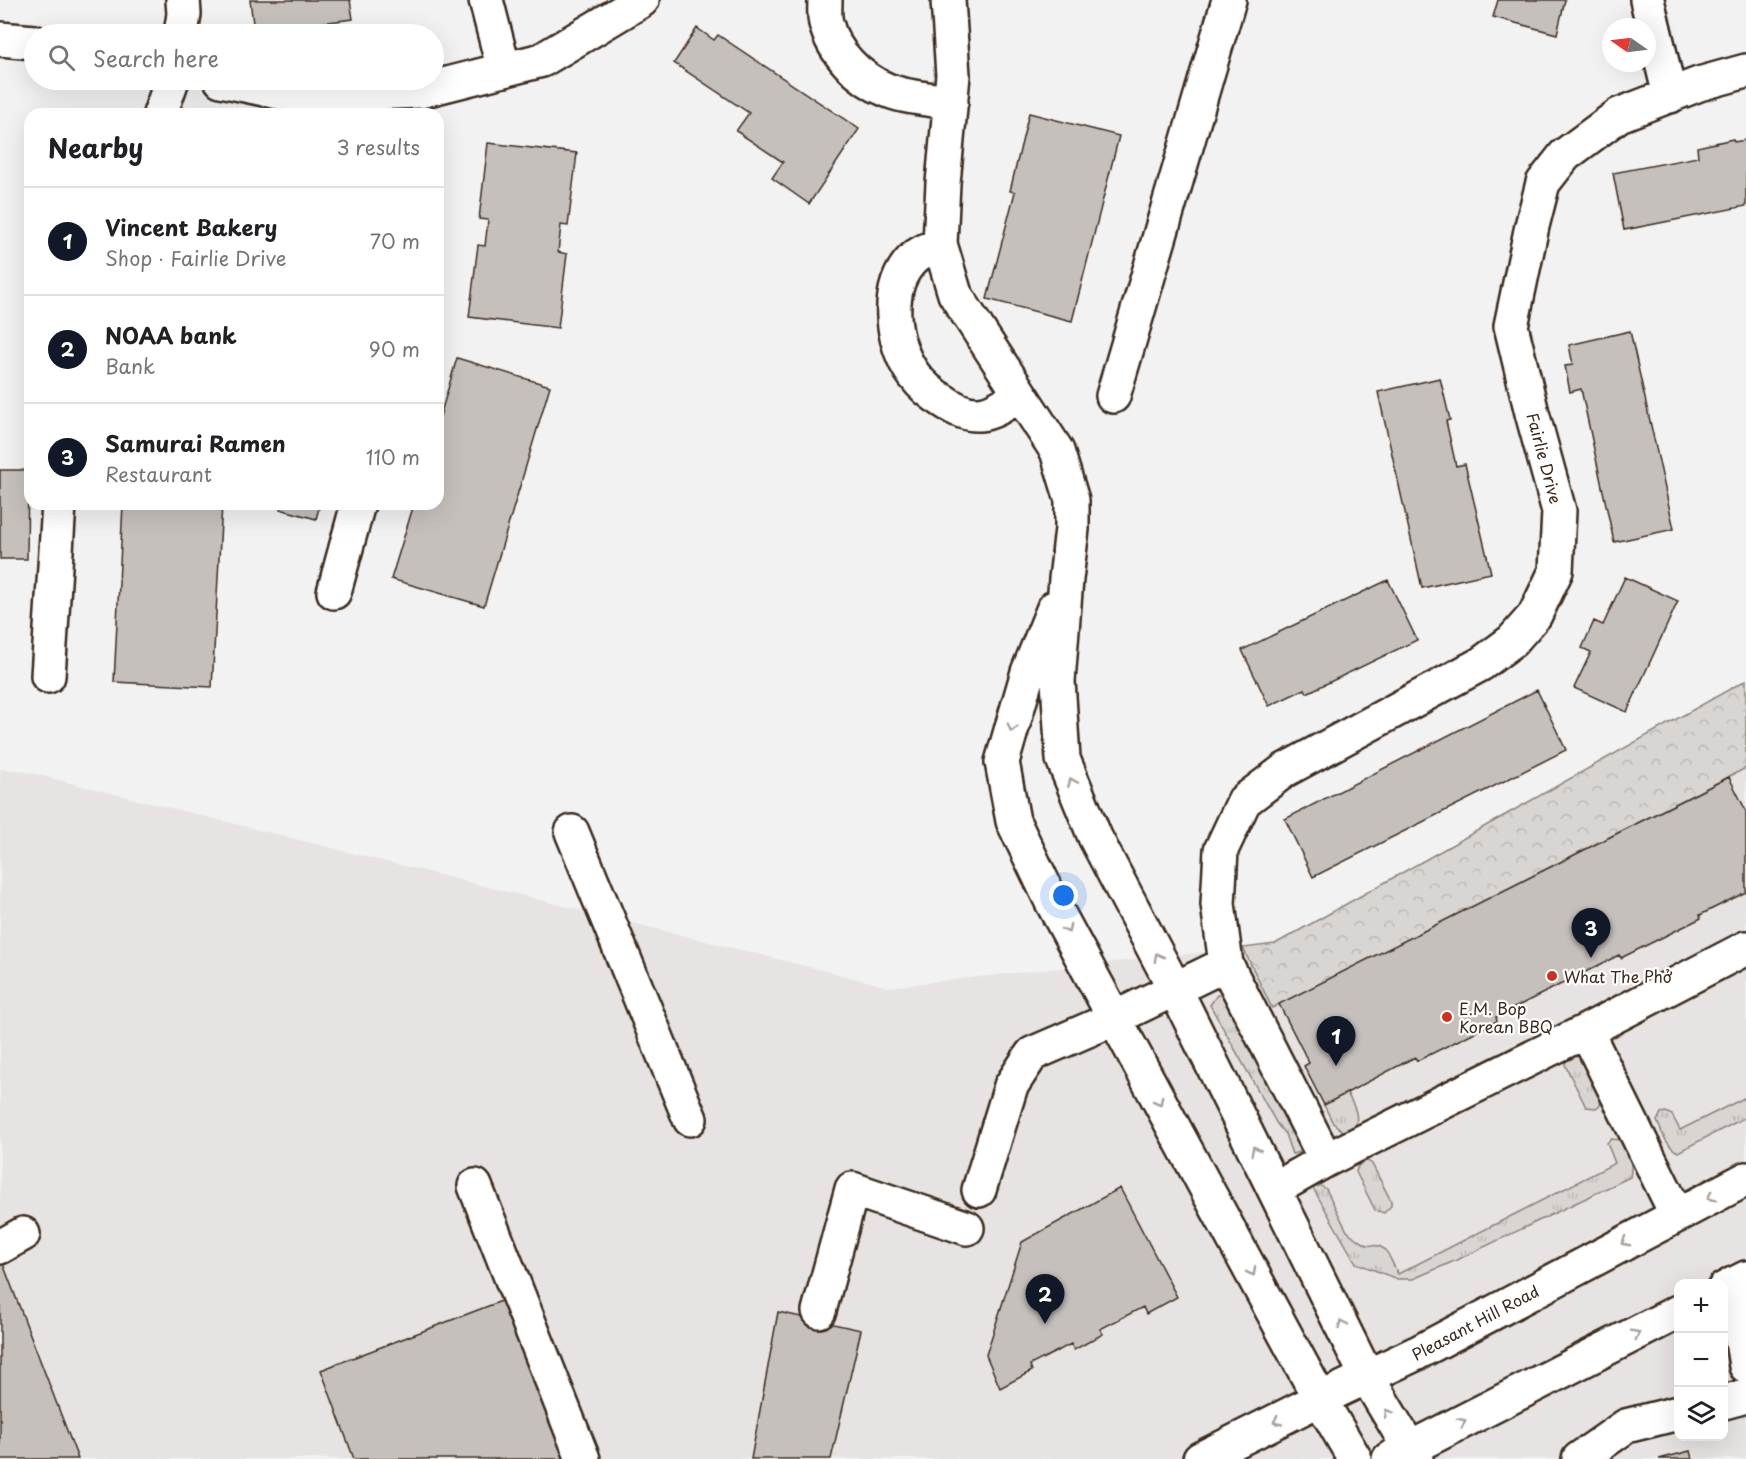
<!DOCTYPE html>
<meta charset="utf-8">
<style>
body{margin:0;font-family:"Playpen Sans",sans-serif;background:#f6f6f6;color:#202124}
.controls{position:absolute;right:18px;bottom:18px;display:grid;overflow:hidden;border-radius:12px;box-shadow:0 6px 24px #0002}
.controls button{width:54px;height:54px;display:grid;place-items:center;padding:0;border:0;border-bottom:2px solid #e0e0e0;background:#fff;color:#202124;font:30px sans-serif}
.compass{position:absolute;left:1602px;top:18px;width:54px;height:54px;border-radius:50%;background:#fff;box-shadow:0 6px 24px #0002;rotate:284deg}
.you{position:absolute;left:1064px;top:896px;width:21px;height:21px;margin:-15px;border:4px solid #fff;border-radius:50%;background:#1a73e8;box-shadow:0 0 0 9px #1a73e833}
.badge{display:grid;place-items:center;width:39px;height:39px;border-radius:50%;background:#111827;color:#fff;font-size:20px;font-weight:700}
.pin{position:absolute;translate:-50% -50px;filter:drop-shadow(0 2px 3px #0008)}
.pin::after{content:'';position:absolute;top:32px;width:21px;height:18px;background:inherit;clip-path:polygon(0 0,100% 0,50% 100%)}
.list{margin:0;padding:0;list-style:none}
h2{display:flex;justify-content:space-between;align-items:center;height:78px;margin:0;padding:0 24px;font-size:26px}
h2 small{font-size:20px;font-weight:400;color:#757577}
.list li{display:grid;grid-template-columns:39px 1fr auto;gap:18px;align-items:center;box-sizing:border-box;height:108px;padding:0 24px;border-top:2px solid #e0e0e0}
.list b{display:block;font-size:22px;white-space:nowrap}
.list p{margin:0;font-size:20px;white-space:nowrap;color:#757577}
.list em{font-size:20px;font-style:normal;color:#757577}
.icon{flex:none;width:33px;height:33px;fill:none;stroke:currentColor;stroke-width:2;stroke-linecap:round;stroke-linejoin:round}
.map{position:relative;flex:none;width:1746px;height:1459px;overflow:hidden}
.search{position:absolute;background:#fff;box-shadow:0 6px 24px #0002;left:24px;top:24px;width:420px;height:66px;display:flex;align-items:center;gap:15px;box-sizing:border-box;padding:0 21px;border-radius:33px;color:#757577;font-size:22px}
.panel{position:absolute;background:#fff;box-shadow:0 6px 24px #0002;left:24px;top:108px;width:420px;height:402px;border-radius:18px}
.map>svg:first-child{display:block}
.built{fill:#e6e3e2;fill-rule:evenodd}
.grass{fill:url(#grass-tufts);stroke:#8a8078;stroke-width:1.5}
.forest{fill:url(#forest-crowns);stroke:#8a8078;stroke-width:1.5}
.building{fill:#c6c0bd;stroke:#3b2a1e;stroke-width:1.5}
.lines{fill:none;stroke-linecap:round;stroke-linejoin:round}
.minor-casing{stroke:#3b2a1e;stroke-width:38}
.highway-casing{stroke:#3b2a1e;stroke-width:38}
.minor{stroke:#fff;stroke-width:33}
.highway{stroke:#fff;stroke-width:33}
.oneway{stroke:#a79f9a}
.poi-dot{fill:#c8321e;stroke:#fff;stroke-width:2}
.labels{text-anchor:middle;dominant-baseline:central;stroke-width:4.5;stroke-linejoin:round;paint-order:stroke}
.street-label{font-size:16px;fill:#3b2a1e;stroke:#fff}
.poi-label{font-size:16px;fill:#3b2a1e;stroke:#fff;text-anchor:start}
</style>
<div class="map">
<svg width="1746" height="1459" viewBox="0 0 1746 1459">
<defs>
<pattern id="grass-tufts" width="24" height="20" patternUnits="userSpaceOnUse" patternTransform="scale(1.5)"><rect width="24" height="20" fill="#d8d5d2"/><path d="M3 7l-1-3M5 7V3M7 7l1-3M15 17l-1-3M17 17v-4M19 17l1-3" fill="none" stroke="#bab7b4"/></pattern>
<pattern id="forest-crowns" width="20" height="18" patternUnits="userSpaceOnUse" patternTransform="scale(1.5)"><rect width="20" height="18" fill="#d8d5d2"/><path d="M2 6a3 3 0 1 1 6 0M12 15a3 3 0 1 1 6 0" fill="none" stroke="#bab7b4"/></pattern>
</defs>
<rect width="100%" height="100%" fill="#f3f2f2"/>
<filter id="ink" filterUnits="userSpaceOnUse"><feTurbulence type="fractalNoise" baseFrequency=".0167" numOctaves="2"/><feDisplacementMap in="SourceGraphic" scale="12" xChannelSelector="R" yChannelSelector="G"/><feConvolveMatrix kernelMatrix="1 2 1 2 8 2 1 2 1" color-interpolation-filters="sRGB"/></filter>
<g filter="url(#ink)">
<path class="built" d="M1746,680V1459H0V769L18,770L889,987L1275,944ZM1678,1284H1724V1436H1678Z"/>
<path class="grass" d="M1217,995L1227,997L1302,1149L1300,1152L1292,1154L1285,1134L1277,1124L1210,1005Z
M1575,1055L1579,1057L1601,1100L1600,1105L1596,1108L1586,1107L1565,1065C1566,1059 1569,1057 1575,1055Z
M1347,1093C1353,1104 1360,1115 1355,1128L1343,1131L1333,1123L1324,1105Z
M1746,1097V1117L1678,1152C1666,1146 1662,1132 1657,1121L1661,1113L1666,1112L1672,1115L1680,1130Z
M1611,1139L1620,1140C1630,1151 1633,1162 1630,1177L1459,1259L1413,1279H1397L1356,1263L1313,1188C1318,1185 1321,1185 1326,1189L1347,1231L1357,1239L1367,1245L1379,1246L1386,1250L1398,1274L1615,1163L1607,1143Z
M1368,1161L1372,1164L1391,1201V1206L1384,1213L1375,1210L1356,1172C1358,1164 1360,1162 1368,1161Z"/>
<path class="forest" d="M1746,680V768L1272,1008L1243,948L1275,944Z"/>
<path class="building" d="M250,0H350L353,19L254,31Z
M1498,0H1565L1557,34L1493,17Z
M697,28L714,40L718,35L859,129L809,204L772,178L783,162L736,131L749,113L674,63Z
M1029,113L1119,136L1072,321L987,299L1015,192L1010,191Z
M1733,139L1734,142L1746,140V206L1624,230L1613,173L1698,157L1697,147Z
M488,143L577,153L568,226L561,225L558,252L567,254L558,328L469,317L478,245L485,246L488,220L479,219Z
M1630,331L1674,529L1614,542L1581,389L1570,392L1565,366L1573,365L1569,345Z
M457,358L550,386L484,606L391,579L414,504H438V423Z
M1440,378L1450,420L1446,421L1456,466L1465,464L1491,573L1422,588L1378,392Z
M0,470H28L27,559H0Z
M123,504H222L212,687L114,682Z
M282,504H320L316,519L280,509Z
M1625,577L1678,601L1627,712L1574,688L1591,652L1582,648L1594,621L1603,625Z
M1388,580L1417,640L1307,693L1305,689L1269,706L1242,650Z
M1537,690L1566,750L1313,877L1285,819Z
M1729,777L1746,811V892L1700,915L1701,918L1621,958L1619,955L1496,1017L1497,1021L1417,1061L1415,1057L1324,1105L1304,1066L1309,1063L1279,1004Z
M1120,1188L1177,1297L1146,1314L1143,1307L1100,1329L1103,1334L1074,1350L1071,1344L1030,1365L1032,1371L1000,1388L986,1355L1022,1242Z
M0,1256L78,1459H0Z
M504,1300L564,1459H354L321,1370Z
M778,1312L861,1330L831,1459H751Z
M1690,1451L1692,1459H1659Z"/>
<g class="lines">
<g class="minor-casing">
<path id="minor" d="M486,0L504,70
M825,0C825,7 824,16 826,23C833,52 859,79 887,90C906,98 930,99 951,102
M948,0L953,75L943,183L940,244L955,294L1057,451L1072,500V529L1066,579L1058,681L1063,759L1095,837L1175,989L1367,1377L1416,1459
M1647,0L1670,96
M181,34L184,14L183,0
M0,39L34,42
M221,80L298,96L420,91L542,60L642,0
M160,114L172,80
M940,244C932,248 922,251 915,257C883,285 891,344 914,375C922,386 933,395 945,402C955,409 966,415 979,414C994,413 1008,402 1020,394
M1113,396L1229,0
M334,592L358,504
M1054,608L1028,672L1002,762L1013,821L1052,902L1320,1399L1355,1459
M48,676L59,504
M572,832L690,1119
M1226,964L1326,1160
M1586,1031L1677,1215
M475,1186L583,1459
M1275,1189L1326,1160L1586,1031L1746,948
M979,1190L1011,1086L1032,1054L1115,1018L1226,964L1218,904L1221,850L1244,801L1285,770L1481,664L1512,641L1535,615L1556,571L1559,511L1532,413L1511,326L1532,226L1543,183L1565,155L1619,115L1699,84L1746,71
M0,1247L23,1234
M1733,1284L1746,1366
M819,1311L852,1189L967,1228
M1724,1402L1746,1396
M1579,1459L1626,1426L1678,1413"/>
</g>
<g class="highway-casing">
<path id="highway" d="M1724,1289L1746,1278
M1200,1459L1320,1399L1417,1353L1746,1179
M1389,1459L1678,1312"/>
</g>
<use href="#minor" class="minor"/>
<use href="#highway" class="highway"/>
</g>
<defs><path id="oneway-chevron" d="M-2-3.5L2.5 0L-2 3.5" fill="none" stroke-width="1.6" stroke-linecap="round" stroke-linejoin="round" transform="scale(1.5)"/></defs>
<g class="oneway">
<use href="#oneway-chevron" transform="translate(1012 728) rotate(106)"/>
<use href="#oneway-chevron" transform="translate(1072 782) rotate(-112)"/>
<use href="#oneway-chevron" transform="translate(1067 929) rotate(62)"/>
<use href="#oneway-chevron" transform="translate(1158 957) rotate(-118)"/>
<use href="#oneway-chevron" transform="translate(1159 1101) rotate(62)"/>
<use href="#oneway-chevron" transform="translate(1255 1150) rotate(-117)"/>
<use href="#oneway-chevron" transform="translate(1711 1197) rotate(153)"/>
<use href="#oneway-chevron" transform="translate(1625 1242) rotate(152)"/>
<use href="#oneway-chevron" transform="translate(1252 1272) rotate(62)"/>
<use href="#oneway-chevron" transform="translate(1342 1324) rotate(-116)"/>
<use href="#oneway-chevron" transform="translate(1636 1334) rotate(-27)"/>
<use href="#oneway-chevron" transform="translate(1388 1413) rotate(-121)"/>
<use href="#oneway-chevron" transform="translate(1277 1421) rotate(153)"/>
<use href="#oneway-chevron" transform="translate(1462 1422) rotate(-27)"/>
</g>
</g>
<g class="poi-dot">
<circle cx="1552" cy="976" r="6"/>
<circle cx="1447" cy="1017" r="6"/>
</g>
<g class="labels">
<g class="street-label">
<text transform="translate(1545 458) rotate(75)">Fairlie Drive</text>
<text transform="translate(1475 1322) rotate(-28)">Pleasant Hill Road</text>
</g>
<g class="poi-label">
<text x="1564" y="976">What The Phở</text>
<text x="1459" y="1008">E.M. Bop<tspan x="1459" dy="18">Korean BBQ</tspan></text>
</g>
</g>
</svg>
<div class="controls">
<button>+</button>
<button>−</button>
<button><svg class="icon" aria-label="layers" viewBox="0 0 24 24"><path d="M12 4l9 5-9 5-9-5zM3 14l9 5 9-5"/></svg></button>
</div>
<svg class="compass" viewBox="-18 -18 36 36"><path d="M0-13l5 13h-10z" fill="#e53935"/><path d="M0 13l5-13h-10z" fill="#757577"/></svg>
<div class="you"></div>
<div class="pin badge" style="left:1336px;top:1066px">1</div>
<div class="pin badge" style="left:1045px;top:1324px">2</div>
<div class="pin badge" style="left:1591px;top:958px">3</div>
<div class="search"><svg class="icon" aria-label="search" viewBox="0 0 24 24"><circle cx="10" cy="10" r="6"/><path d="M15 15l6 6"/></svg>Search here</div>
<section class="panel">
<h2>Nearby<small>3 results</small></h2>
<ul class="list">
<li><span class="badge">1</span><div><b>Vincent Bakery</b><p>Shop · Fairlie Drive</p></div><em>70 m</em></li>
<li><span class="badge">2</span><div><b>NOAA bank</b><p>Bank</p></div><em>90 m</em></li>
<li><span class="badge">3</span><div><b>Samurai Ramen</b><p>Restaurant</p></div><em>110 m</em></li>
</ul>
</section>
</div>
